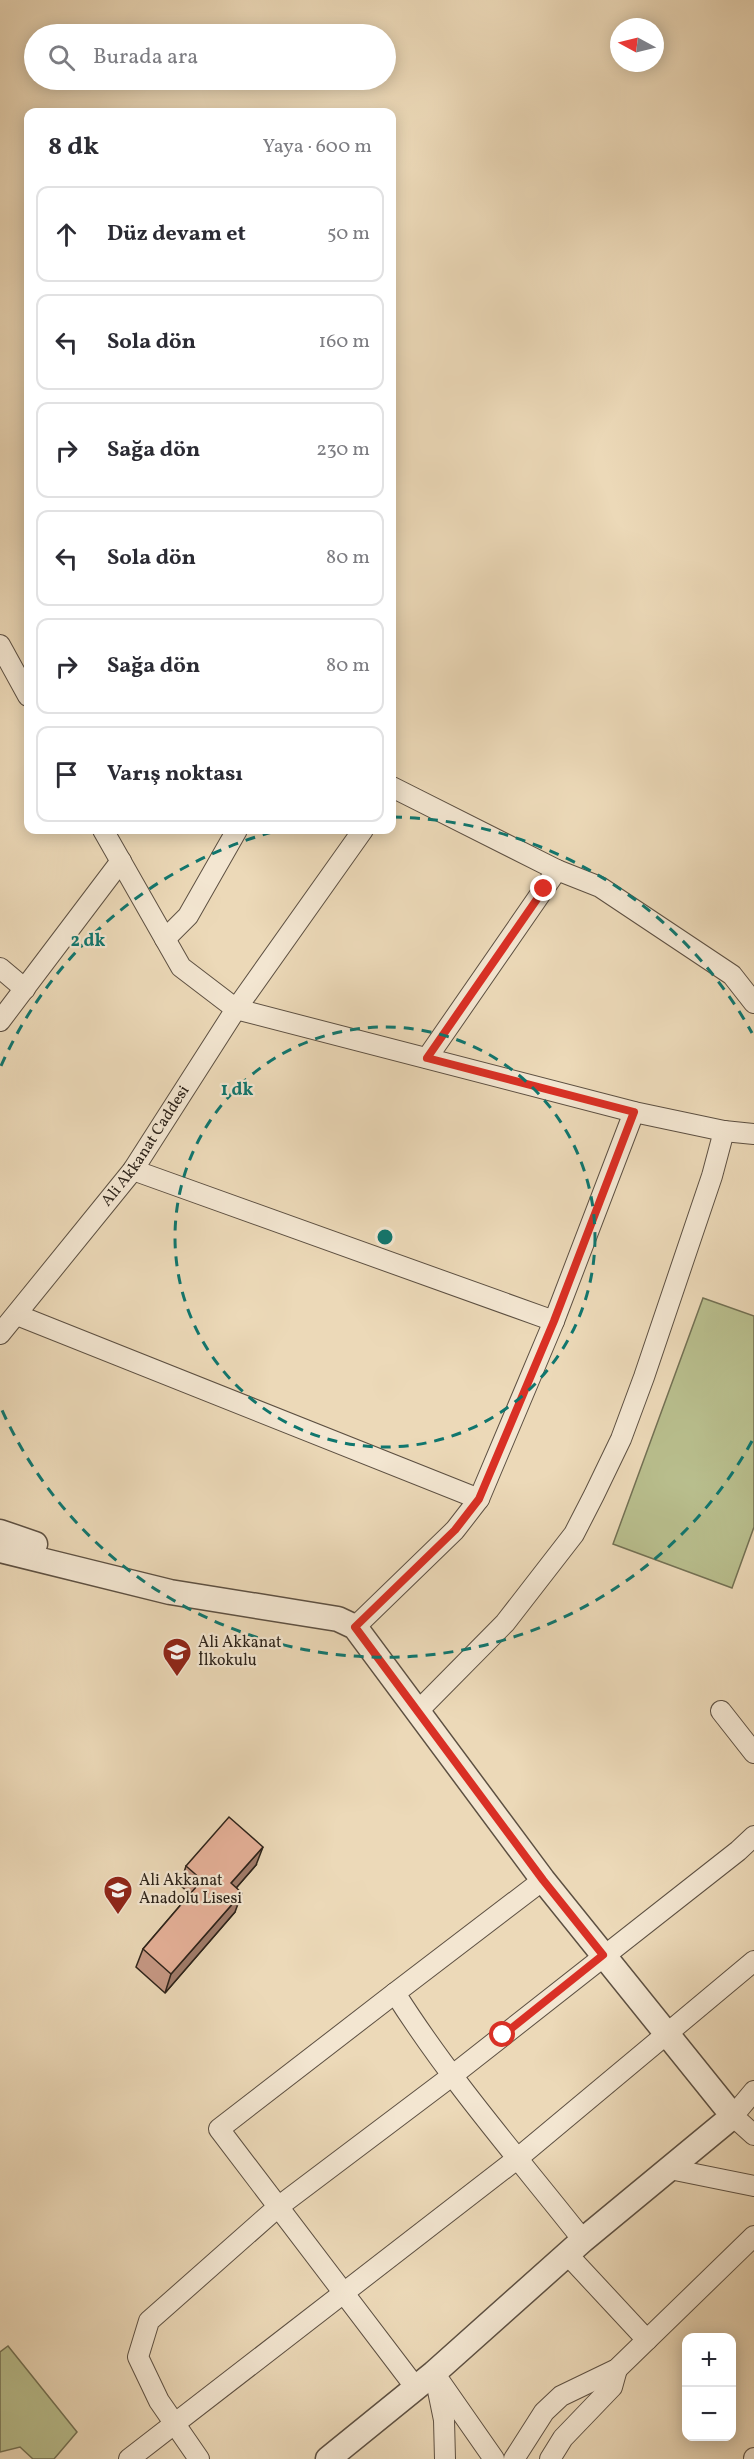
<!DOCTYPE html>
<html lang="tr">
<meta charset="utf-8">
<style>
body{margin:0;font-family:Vollkorn,serif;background:#f2f2f3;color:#2b2b33}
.controls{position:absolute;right:18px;bottom:18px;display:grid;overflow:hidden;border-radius:12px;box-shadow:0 3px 15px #0003}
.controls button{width:54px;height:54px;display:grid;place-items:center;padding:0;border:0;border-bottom:2px solid #e1e1e2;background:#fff;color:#2b2b33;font:30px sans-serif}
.compass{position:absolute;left:610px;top:18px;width:54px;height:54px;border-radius:50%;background:#fff;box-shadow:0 3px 15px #0003;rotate:277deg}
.stop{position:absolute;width:18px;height:18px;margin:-14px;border:4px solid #d93025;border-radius:50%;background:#fff}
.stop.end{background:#d93025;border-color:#fff;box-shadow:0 2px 6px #0008}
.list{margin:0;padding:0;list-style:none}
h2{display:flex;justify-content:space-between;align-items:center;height:78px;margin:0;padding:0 24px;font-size:26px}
h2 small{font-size:20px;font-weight:400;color:#7c7c81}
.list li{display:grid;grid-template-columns:39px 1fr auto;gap:18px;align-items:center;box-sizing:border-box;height:96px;margin:0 12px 12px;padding:0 12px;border:2px solid #e1e1e2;border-radius:12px}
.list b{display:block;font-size:22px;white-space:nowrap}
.list em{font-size:20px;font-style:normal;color:#7c7c81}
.icon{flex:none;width:33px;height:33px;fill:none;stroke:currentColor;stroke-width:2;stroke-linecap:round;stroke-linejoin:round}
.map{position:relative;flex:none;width:754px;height:2459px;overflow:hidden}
.search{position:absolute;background:#fff;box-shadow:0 3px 15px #0003;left:24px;top:24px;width:372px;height:66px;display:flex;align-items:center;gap:15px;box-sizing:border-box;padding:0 21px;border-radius:33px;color:#7c7c81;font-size:22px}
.panel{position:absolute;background:#fff;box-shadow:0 3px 15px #0003;left:24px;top:108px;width:372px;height:726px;border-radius:12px}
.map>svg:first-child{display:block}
.green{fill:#b9bf8e;stroke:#737154;stroke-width:1.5}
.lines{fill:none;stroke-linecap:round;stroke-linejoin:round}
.minor-casing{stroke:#5d5042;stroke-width:22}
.tertiary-casing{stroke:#5d5042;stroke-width:27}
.minor{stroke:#f3e6d1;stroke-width:20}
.tertiary{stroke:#f3e6d1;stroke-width:24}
.wall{fill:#c69884;stroke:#2d231a;stroke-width:1.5}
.shaded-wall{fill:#a17c6b;stroke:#2d231a;stroke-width:1.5}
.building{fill:#e6b199;stroke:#2d231a;stroke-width:1.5}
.route{stroke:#d93025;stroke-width:8}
.ring{fill:none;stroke:#0f766e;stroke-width:3;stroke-dasharray:10 8}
.labels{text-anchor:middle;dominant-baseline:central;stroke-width:4.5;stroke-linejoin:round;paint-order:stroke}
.street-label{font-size:16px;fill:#2d231a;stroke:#f3e6d1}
.poi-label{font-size:16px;fill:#2d231a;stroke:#f3e6d1;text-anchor:start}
.centre{fill:#0f766e;stroke:#f3e6d1;stroke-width:3}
.ring-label{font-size:18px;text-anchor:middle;font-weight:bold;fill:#0f766e;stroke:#f3e6d1;stroke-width:4.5;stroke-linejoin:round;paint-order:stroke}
</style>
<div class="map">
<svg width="754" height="2459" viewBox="0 0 754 2459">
<rect width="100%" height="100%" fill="#ecd9b8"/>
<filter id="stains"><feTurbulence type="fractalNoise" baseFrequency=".00333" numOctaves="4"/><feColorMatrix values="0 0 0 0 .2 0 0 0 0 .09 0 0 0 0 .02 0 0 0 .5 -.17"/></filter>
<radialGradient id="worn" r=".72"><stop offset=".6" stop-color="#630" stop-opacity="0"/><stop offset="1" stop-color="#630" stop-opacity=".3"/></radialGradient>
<path class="green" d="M703,1298L754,1316V1527L732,1588L613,1544Z
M8,2346L77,2432L54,2459H33L20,2447L0,2452V2352Z"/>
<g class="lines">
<g class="minor-casing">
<g id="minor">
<path d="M0,645L28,696"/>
<path d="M392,787L557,870L600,887L732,975L754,1003"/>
<path d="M103,830L181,967L236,1009L634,1112L724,1131L754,1134"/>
<path d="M165,939L188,916L237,830"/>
<path d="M0,968L25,989"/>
<path d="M0,1021L121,861"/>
<path d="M427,1058L557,870"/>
<path d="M133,1170L554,1321"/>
<path d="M17,1315L479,1499"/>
<path id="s1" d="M0,1334L133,1170L236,1009L363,830"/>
<path d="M355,1627L455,1530L479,1499L554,1321L634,1112"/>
<path d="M418,1711L505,1623L574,1534L594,1495L621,1439L644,1377L712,1176L724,1131"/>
<path d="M721,1711L754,1753"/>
<path d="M543,1880L395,1993C450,2080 519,2159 583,2240"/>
<path d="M395,1993L219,2129L416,2388"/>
<path d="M754,2091L733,2116L754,2135"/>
<path d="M670,2169L754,2186"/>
<path d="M567,2254L647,2340"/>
<path d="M434,2373L494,2459"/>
<path d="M436,2381L444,2420L445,2459"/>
<path d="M129,2459L518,2158L754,1961"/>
<path d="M199,2459L159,2401L138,2357L149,2321L278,2207L453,2075L738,1851L754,1836"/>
<path d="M514,2459L544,2412L561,2396L617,2369L754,2236"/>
<path d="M550,2459L563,2438L612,2387L617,2369"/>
<path d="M754,2459V2458"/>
</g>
</g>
<g class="tertiary-casing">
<path id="tertiary" d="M0,1532L35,1544
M0,1550L170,1592L338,1619L355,1627L543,1880L733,2116L583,2240L434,2373L328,2459"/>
</g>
<use href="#minor" class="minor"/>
<use href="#tertiary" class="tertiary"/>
</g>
<path class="wall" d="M256,1865L236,1888L235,1912L165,1993L136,1967L143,1949L190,1894L180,1885L186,1866Z"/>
<path class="shaded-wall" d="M263,1847L256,1865L224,1902L231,1883Z
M242,1893L235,1912L165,1993L171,1974Z"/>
<path class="building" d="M229,1817L263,1847L231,1883L242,1893L171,1974L143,1949L202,1880L186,1866Z"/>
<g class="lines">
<path class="route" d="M503,2035L603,1955L543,1880L355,1627L455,1530L479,1499L554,1321L634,1112L427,1058L544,889"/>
</g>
<g class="ring">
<circle cx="385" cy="1237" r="210"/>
<path d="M752 1441A420 420 0 0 1 1 1408M1 1066A420 420 0 0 1 280 830M392 817A420 420 0 0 1 752 1033"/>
</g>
<defs>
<g id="school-pin" transform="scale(1.5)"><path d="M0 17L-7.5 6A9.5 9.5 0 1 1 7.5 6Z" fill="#8f2418" stroke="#f3e6d1"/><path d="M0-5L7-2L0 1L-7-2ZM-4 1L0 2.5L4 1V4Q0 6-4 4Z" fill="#fff"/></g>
</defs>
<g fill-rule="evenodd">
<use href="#school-pin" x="177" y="1652"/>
<use href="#school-pin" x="118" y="1890"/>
</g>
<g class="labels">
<g class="street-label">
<text stroke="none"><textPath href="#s1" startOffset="238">Ali Akkanat Caddesi</textPath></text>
</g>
<g class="poi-label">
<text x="198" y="1643">Ali Akkanat<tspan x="198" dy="18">İlkokulu</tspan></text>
<text x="139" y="1881">Ali Akkanat<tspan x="139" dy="18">Anadolu Lisesi</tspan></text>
</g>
</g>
<circle cx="385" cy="1237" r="9" class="centre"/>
<g class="ring-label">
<text x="88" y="946">2 dk</text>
<text x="237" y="1095">1 dk</text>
</g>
<rect width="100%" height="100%" filter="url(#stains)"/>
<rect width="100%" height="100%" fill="url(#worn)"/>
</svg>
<div class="controls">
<button>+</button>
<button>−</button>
</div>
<svg class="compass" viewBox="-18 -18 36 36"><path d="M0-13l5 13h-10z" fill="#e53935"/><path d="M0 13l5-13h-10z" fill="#7c7c81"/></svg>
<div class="stop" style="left:503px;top:2035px"></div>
<div class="stop end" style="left:544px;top:889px"></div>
<div class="search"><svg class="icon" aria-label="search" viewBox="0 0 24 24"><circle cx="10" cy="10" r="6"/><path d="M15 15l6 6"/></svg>Burada ara</div>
<section class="panel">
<h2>8 dk<small>Yaya · 600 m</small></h2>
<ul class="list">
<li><svg class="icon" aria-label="ahead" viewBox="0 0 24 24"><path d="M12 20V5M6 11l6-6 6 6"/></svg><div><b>Düz devam et</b></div><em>50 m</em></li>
<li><svg class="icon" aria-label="left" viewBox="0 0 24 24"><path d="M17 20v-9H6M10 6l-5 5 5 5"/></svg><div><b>Sola dön</b></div><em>160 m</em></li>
<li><svg class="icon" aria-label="right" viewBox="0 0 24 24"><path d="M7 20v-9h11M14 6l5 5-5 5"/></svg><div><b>Sağa dön</b></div><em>230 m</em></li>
<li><svg class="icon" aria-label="left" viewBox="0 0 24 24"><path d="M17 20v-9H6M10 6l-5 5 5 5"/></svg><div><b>Sola dön</b></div><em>80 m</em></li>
<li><svg class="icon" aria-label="right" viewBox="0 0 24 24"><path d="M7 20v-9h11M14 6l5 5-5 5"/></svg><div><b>Sağa dön</b></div><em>80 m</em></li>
<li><svg class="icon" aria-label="arrive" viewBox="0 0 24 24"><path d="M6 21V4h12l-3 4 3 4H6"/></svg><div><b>Varış noktası</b></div></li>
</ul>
</section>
</div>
